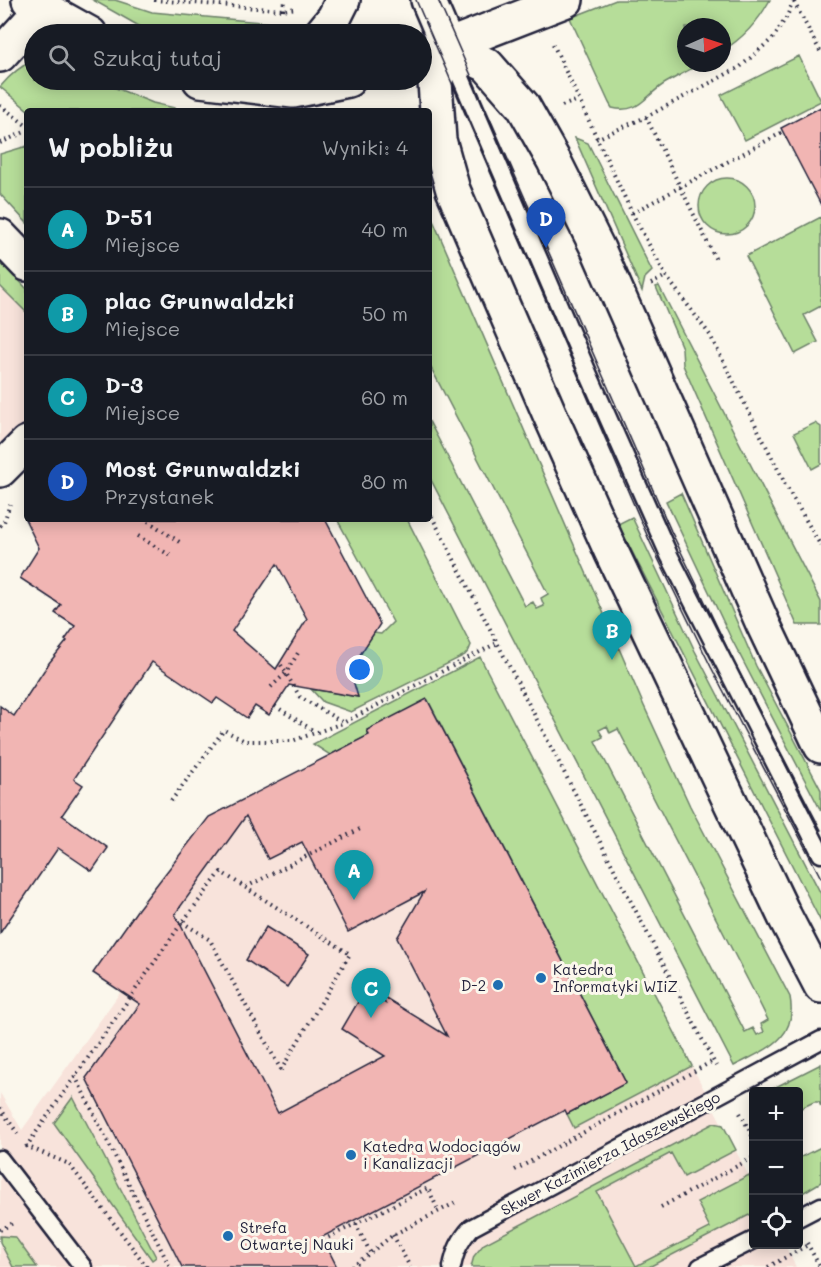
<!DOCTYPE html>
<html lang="pl">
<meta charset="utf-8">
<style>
body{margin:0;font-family:Mali,sans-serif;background:#242831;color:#f1f3f6}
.controls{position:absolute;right:18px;bottom:18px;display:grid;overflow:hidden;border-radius:6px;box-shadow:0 3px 15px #0003}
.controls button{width:54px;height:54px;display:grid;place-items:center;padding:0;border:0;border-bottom:2px solid #363941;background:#171b24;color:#f1f3f6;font:30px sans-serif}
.compass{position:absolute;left:677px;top:18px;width:54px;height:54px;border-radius:50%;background:#171b24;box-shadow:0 3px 15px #0003;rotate:87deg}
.you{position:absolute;left:360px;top:670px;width:21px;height:21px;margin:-15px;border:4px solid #fff;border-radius:50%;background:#1a73e8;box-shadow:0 0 0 9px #1a73e833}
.badge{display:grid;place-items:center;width:39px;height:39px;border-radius:50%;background:#1a73e8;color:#fff;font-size:20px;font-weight:700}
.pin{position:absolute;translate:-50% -50px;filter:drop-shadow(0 2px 3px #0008)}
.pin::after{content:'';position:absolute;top:32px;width:21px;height:18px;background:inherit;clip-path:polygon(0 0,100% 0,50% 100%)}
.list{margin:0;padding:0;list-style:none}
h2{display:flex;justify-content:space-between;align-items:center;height:78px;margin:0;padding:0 24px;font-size:26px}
h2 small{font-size:20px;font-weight:400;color:#9ea1a6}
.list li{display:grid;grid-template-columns:39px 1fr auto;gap:18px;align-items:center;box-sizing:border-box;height:84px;padding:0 24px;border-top:2px solid #363941}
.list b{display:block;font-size:22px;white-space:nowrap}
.list p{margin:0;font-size:20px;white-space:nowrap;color:#9ea1a6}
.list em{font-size:20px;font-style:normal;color:#9ea1a6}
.icon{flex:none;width:33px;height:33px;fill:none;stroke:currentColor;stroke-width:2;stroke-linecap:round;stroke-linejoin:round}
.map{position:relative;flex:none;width:821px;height:1267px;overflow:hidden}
.search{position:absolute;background:#171b24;box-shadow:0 3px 15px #0003;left:24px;top:24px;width:408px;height:66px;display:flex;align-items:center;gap:15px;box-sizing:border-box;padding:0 21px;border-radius:33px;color:#9ea1a6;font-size:22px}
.panel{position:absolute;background:#171b24;box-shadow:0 3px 15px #0003;left:24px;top:108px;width:408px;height:414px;border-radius:6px}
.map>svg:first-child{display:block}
.built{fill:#f8e3db}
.green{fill:#b6dd99;stroke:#6c806a;stroke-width:1.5;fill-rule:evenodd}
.building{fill:#f1b5b3;stroke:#22223b;stroke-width:1.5;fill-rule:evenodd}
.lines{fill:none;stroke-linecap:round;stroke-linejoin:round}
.service-casing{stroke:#22223b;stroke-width:21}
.minor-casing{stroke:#22223b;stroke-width:38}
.secondary-casing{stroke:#22223b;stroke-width:38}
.path{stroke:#22223b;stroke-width:4;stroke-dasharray:1.5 4.5;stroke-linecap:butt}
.service{stroke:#fbf7ec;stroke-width:16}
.minor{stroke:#fbf7ec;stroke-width:33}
.secondary{stroke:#fbf7ec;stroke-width:33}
.tram{stroke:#22223b;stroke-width:1.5}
.poi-dot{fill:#1f6fb2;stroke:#fbf7ec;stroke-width:2}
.labels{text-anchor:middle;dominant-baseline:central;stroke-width:6;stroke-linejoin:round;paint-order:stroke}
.poi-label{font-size:15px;fill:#22223b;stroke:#fbf7ec;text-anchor:start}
.street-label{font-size:15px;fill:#22223b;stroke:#fbf7ec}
</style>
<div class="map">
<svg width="821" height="1267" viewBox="0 0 821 1267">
<rect width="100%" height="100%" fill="#fbf7ec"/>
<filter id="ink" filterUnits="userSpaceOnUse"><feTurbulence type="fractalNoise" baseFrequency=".0167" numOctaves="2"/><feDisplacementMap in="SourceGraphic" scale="12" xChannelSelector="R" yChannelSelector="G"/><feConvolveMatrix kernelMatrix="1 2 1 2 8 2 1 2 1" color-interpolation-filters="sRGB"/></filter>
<g filter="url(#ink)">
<path class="built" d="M0,260L27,289V426L0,452Z
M480,657L753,1184L754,1244L785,1245L796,1267H0V1093L22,1130L246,816L239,801L369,735L367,730Z"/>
<path class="green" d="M93,0H115L152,12L293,25L298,31L293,34H161L139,26Z
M616,0H770C758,22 744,38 722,51V27H686V63H701C689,70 676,77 664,84C644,97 639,114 612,108L609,103L570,18Z
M799,56L821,101L745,140L721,95Z
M34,60V80H96L153,103L187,111H32L28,110L0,87C10,75 20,66 34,60Z
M575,138L588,143L652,271L645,278L642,291Z
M27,146V223L0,194V154Z
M699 206a28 28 0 1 1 56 0a28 28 0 1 1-56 0Z
M429,211L644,706L690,806L790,997C798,1040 766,1049 734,1066L429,476V421L525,606L533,602L537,609L544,606L541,598L548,594L429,364ZM607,726L610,733L618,729L753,990L768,1020L761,1024L764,1032L757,1035L753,1028L745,1032L599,749L595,741L603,737L599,730Z
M821,217V306L804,315L818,342L795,354L746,256Z
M0,260L27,289V313L0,286Z
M659,286L821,602V625H797L683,365L682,348L656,287Z
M815,423L821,427V464L812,469L794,433Z
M681,493L756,666L821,790V811L730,636L666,501Z
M632,517L695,651L821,894V922L618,524Z
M337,519H407L471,645L469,650L465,655L351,712L323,702L311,689L358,697L350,670L374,633L381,634L393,622Z
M480,657L692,1066L574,1128L567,1114L626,1083L428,700L367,730L369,735L330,755L313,744Z
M821,1064V1107L819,1102H814L799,1109L798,1092L768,1091Z
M73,1097L156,1257L152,1260L54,1123Z
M714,1123L723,1125L736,1150L684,1177L671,1153L597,1192L636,1266L710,1228L697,1202L749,1175L753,1184V1213L649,1267H471L474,1256L484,1244Z
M821,1147V1182L801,1194L799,1188V1158Z
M0,1236L15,1237L37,1267H13L0,1242Z"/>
<path class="building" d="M821,107V205L781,128Z
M25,519H325L380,624L350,670L358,697L289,685L269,715L255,706L247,718L217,698L213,703L152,662L74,779L83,785L62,815L108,848L92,871L58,848L0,933V706L14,716L49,663L67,641L65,640L75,626L55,613L61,605L20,578L39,548ZM277,564L307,619L276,669L232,631Z
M427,699L626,1083L567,1114L565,1110L322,1237L337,1267H182L86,1078L140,1004L93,973L138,909L209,817L369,735L367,730ZM246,816L268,859L302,842L348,932L424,892L397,938L447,1036L381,995L385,1003L365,990L342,1029L385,1056L278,1113L175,914Z
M266,927L309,954L287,987L246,960Z"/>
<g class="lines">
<g class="service-casing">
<path id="service" d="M449,50L589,375L669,555L821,854
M0,1159L83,1267
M798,1218L821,1206
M452,1267C455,1251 460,1240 471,1228L821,1040
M700,1267L754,1240"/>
</g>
<g class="minor-casing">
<path id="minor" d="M29,0L90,34
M321,34L334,18L343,0
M0,55L42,9
M422,56L566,0
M200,80L293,91L348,80
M0,236L27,264
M0,470L27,443"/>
</g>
<g class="secondary-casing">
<path id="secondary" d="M428,0L448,47L487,65L523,106L554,161L598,249L763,624L821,746
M448,47L435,82L439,140L453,190L550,415L611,551L785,917L821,986"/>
</g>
<path class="path" d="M154,0L283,10L296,8
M794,2L821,53
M283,10L284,0
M553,44L632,213L666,276L710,335L789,491L821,546
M0,105L27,126
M562,106L578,100
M646,117L716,260
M596,139L646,117L740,67L773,38L786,18L794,0
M0,143L27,131
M632,213L783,132
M651,284L666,276
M429,511L716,1066
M148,521L181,543
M0,526L4,522L10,504
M138,536L171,556
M281,665L300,697L342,722
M271,687L286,673L298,653
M275,706L314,731
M171,801L224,730L245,741H292L343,723L497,643
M246,887L362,828
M182,922L210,940L281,1070
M75,1076L170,1267
M0,1108L20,1137
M740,1113L754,1139
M26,1146L69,1164L147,1267
M26,1147L181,924L221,872L350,954L281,1070
M515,1170L713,1061
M661,1207L754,1157
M356,1224L370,1252
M0,1230L15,1222
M393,1235L410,1267
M323,1240L428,1188L439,1212
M807,1243L820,1267
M352,1267L393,1235L455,1203
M768,1267L806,1246"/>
<use href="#service" class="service"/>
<use href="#minor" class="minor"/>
<use href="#secondary" class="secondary"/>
<path class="tram" d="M416,0L650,542L711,667L821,878
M438,0L671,531L734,662L821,830"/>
</g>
</g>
<g class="poi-dot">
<circle cx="541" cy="978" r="6"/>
<circle cx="498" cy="985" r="6"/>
<circle cx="351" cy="1155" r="6"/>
<circle cx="228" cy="1236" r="6"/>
</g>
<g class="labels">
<g class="poi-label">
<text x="553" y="969">Katedra<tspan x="553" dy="17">Informatyki WIiZ</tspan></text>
<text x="486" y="985" text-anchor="end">D-2</text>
<text x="363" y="1146">Katedra Wodociągów<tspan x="363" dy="17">i Kanalizacji</tspan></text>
<text x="240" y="1227">Strefa<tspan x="240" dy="17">Otwartej Nauki</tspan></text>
</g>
<g class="street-label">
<text transform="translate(610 1153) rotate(-28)">Skwer Kazimierza Idaszewskiego</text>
</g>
</g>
</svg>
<div class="controls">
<button>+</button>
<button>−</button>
<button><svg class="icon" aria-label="locate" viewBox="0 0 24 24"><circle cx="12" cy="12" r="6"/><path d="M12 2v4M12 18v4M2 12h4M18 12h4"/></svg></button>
</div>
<svg class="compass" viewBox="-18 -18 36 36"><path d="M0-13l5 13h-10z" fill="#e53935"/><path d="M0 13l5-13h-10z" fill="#9ea1a6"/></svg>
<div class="you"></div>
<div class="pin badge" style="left:354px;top:900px;background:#0f9aa8">A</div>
<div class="pin badge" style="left:612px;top:660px;background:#0f9aa8">B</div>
<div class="pin badge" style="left:371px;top:1018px;background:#0f9aa8">C</div>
<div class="pin badge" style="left:546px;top:248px;background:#1a4fb4">D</div>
<div class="search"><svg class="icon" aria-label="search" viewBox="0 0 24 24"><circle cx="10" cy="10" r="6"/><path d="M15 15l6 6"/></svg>Szukaj tutaj</div>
<section class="panel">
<h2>W pobliżu<small>Wyniki: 4</small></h2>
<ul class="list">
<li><span class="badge" style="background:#0f9aa8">A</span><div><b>D-51</b><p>Miejsce</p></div><em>40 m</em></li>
<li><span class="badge" style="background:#0f9aa8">B</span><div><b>plac Grunwaldzki</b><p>Miejsce</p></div><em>50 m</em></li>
<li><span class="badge" style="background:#0f9aa8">C</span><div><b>D-3</b><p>Miejsce</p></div><em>60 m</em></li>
<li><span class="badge" style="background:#1a4fb4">D</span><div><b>Most Grunwaldzki</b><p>Przystanek</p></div><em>80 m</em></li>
</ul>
</section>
</div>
